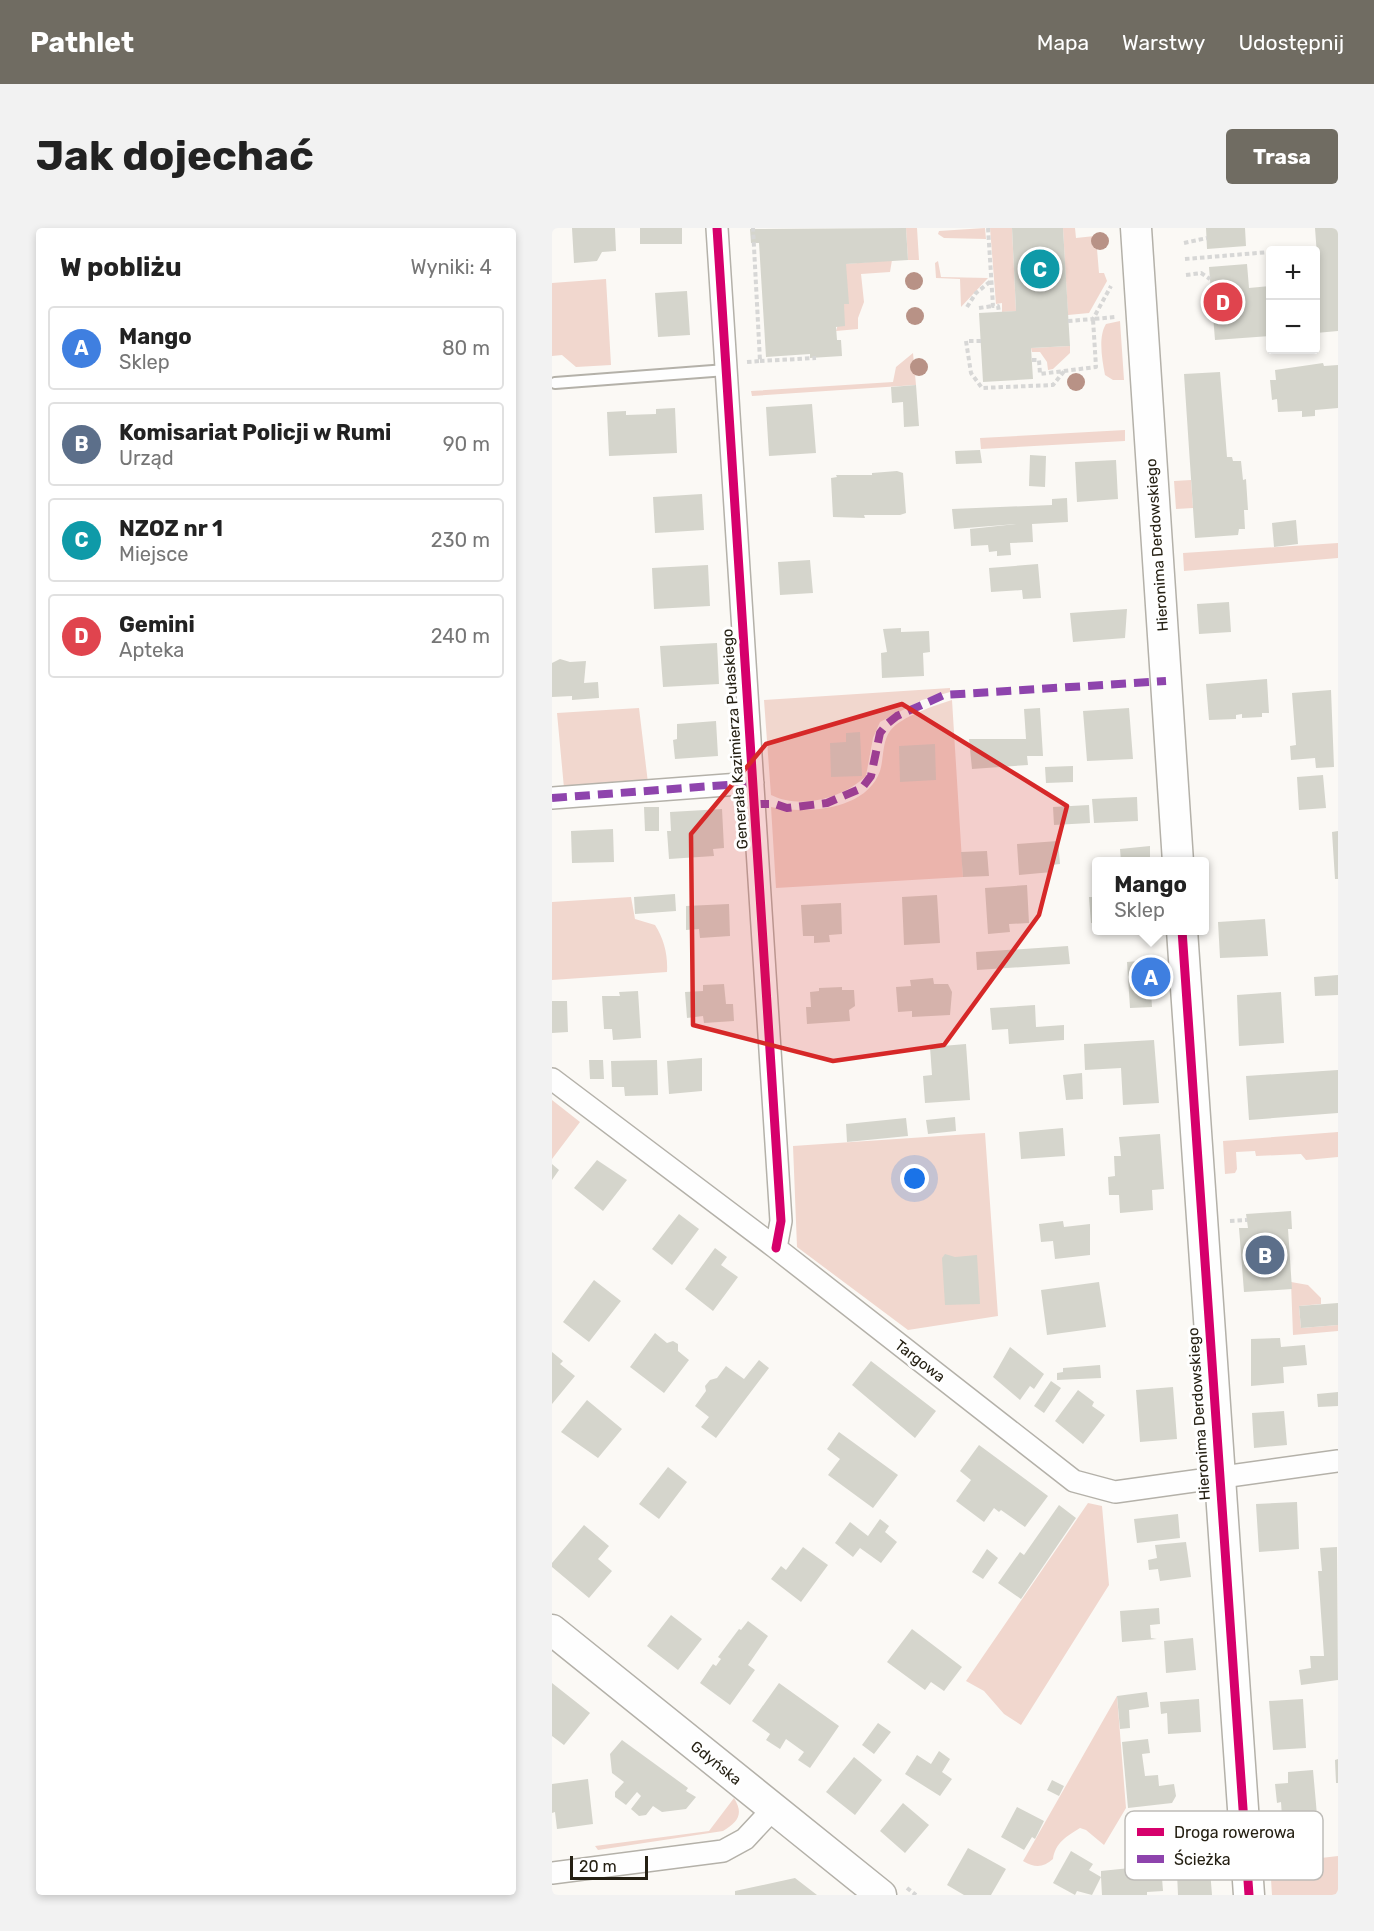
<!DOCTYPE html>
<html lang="pl">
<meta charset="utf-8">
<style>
body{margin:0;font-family:Rubik,sans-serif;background:#f2f2f2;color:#222}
.controls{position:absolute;right:18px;top:18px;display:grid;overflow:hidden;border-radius:6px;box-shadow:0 3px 9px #0003}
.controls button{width:54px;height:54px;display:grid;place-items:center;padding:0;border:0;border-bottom:2px solid #e0e0e0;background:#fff;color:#222;font:30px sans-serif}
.scale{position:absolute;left:18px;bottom:15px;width:78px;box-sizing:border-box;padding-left:6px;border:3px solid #252013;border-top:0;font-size:16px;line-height:21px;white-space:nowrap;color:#252013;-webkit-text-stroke:4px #fff;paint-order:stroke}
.you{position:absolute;left:363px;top:951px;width:21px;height:21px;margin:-15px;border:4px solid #fff;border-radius:50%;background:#1a73e8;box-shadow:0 0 0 9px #1a73e833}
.badge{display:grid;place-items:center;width:39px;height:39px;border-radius:50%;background:#706c62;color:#fff;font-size:20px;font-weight:700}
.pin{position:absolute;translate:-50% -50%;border:3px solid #fff;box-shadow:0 2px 6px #0006}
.popup{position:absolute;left:540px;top:629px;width:117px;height:78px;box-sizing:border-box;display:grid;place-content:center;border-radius:6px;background:#fff;filter:drop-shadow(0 2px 4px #0005);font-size:20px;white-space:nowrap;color:#767676}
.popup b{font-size:22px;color:#222}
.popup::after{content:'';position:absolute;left:50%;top:100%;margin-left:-12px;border:12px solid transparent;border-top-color:#fff}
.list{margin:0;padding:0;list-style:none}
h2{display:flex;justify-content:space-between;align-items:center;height:78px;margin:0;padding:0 24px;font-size:26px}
h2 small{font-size:20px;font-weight:400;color:#767676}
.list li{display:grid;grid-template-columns:39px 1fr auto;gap:18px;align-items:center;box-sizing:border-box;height:84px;margin:0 12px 12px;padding:0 12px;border:2px solid #e0e0e0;border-radius:6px}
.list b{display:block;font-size:22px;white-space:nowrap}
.list p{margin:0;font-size:20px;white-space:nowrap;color:#767676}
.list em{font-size:20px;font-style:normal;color:#767676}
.map{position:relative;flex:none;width:786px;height:1667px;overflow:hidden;border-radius:6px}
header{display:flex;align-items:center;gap:36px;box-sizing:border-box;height:84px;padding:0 30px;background:#706c62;color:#fff}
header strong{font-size:28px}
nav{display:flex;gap:33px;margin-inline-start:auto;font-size:21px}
.intro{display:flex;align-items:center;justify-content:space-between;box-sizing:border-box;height:144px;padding:0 36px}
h1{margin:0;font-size:42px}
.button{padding:15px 27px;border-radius:6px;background:#706c62;color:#fff;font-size:21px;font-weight:700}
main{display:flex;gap:36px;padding:0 36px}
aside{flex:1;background:#fff;border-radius:6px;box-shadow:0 3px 9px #0003}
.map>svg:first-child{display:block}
.green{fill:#f1d7ce}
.building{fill:#d5d5cc}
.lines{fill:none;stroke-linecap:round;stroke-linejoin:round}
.lane-casing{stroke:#b4b1a9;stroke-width:14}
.street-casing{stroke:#b4b1a9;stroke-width:24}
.secondary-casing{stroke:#b4b1a9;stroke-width:33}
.path{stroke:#d7d7d6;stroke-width:4;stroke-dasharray:4.5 3;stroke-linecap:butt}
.lane{stroke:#fefefe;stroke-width:10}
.street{stroke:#fefefe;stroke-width:21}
.secondary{stroke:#fefefe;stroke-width:30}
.quiet{stroke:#8e44ad;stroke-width:8;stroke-dasharray:15 8;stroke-linecap:butt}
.cycleway-casing{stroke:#fff;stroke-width:13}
.cycleway{stroke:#d6006c;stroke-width:9}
.tree{fill:#b89286}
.marked{fill:#d62828;fill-opacity:0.2;stroke:#d62828;stroke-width:4.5;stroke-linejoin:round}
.labels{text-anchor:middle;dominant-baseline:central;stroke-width:6;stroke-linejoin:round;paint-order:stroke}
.street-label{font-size:15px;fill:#252013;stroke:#fff}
.key{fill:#fff;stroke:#bebcb8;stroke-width:1.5}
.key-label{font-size:16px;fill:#252013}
</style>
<header>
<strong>Pathlet</strong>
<nav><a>Mapa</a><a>Warstwy</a><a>Udostępnij</a></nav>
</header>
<div class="intro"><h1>Jak dojechać</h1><a class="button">Trasa</a></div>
<main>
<aside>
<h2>W pobliżu<small>Wyniki: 4</small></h2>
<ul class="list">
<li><span class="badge" style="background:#3f7fe0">A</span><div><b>Mango</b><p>Sklep</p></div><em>80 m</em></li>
<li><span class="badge" style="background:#5c6f8a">B</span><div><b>Komisariat Policji w Rumi</b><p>Urząd</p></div><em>90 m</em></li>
<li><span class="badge" style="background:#0f9aa8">C</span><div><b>NZOZ nr 1</b><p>Miejsce</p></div><em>230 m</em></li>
<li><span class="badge" style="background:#e0444e">D</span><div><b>Gemini</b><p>Apteka</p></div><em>240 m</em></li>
</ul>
</aside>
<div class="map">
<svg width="786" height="1667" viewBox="0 0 786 1667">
<rect width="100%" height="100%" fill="#fbf9f5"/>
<path class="green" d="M354,0H365L367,32H356Z
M433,0L434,11L392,10L386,6L387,3Z
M438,0H460L464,83L450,84V75L444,76Z
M511,0H523L524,10L552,7V19L545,21L547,45H552L555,53L537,85L516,87Z
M340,32L338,44L309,46L312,74L306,90V101L284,103L292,76L294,36Z
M386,33L389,49L436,50L409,79L408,51L384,50L383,35Z
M54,51L59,137L24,139L10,127L0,128V55Z
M568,93L572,152H561L553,147C550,131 546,109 554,96Z
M518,118V125L501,141L496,142L495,134L488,124H480L479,120Z
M361,125L364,157L200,168L199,163L341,154L344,139Z
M573,202V213L429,221L428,210Z
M639,252L641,280L624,281L622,253Z
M786,315V330L632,343L631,325Z
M398,460V464L370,472L328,494L321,510L314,548C291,570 249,582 219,567L212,472Z
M400,472L411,649L224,660L219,579C253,586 314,583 328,543C332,530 330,514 338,503C348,489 384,477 400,472Z
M87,480L96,555L12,560L5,485Z
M79,669L83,691L103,697C112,711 116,727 115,744L0,752V674Z
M0,872L28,894L0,931Z
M786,904V929L754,932L749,926L704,928L703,923L684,924L685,941L683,945L673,946L671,913Z
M433,905L446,1088L356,1102L245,1019L241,918Z
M739,1054L756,1057L769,1070V1076L747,1078L749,1100L786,1097V1103L741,1107Z
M536,1275L550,1278L557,1357L469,1497L452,1486L432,1463L414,1453Z
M565,1468L574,1580L552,1617L534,1602L528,1600C515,1608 503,1615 501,1631C491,1640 483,1640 471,1633Z
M182,1570C192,1586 186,1594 171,1603L46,1622L43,1618L157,1603Z
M786,1628V1667H720L718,1636Z"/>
<path class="building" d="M20,0H63L64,23L50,24L45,33L22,35Z
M88,0H130V16H88Z
M354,0L356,32L294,36L297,76H292L293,98L284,99L285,112H289L290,128L258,130V126L214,129L207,15H199L198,1Z
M460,0H511L518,118L479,120L481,151L431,154L427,85L464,83Z
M654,0H693L694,18L655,21Z
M763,0H786V103L764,105V55H767Z
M695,36L697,60L718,58V108L663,112L657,39Z
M135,63L138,107L106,109L103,65Z
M771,135L772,138L786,137V180L763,182V188L750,189V183L726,184L725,171L720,172L718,152H724L723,142Z
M668,144L675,229H680L681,233H689L691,252L694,251L696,282H692L693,301H687L686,307L643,310L632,146Z
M364,157L367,198L352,199L351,174L340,175L339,159Z
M260,176L264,225L217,228L214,179Z
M123,180L125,225L57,228L55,184L74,183V187L104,186V181Z
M428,222L430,235L404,236L403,223Z
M478,227L494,228L493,259L477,258Z
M564,232L566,271L525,274L523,234Z
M345,243L351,245L354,285L348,287H312L313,290L281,289L279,250L285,249L284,247H320V245Z
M150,266L152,302L103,305L101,269Z
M515,270L516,294L480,296L481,314L458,315L459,327L445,328V323L437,324L436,317L419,318L418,301L464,296L402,301L400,281L500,277V271Z
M744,292L746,316L722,319L720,295Z
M258,332L261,365L228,367L226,334Z
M486,336L489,370L471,371L470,362L439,364L437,340Z
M156,337L158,378L102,381L100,340Z
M677,374L679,404L647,406L645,376Z
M575,381L573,410L521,414L518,385Z
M349,400V404L377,403L378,424L371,425L372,448L330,450L329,425L335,424L331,401Z
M165,415L167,456L111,459L108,418Z
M8,431L18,434L34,433L32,455L46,454L47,470L20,472V468L0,469V435Z
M715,451L717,485H710V489L690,490V486L684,487V491L657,492L654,456Z
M779,462L782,539L764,540L763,530L739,532L738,518L744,517L740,465Z
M488,480L491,528H475L476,537L420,541L417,511H474L472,481Z
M577,480L581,531L535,533L531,483Z
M164,493L166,528L123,531L121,512L125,511V496Z
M308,504L310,548L279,549L278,515L294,514V505Z
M383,516L384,552L348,554L347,518Z
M521,538V554L494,555L493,539Z
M771,547L774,580L747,582L745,549Z
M585,569L586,593L542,595L540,571Z
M537,577L538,595L502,597L501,579Z
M92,579H107V603H93Z
M170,581L172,620L161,621L162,628L117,631L115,603H119L118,584Z
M61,601L62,634L20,635L19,603Z
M786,603V651H783L780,604Z
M506,613L508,636L499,637L500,644L467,647L465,616Z
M598,618V633H569L568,621Z
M435,623L437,648L411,649L409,624Z
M475,657L477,695L457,696L458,704L436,706L433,660Z
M123,666L124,683L83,686L82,669Z
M385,667L388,715L352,717L350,669Z
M537,669H545V695H539Z
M289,675L290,706L277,707L278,714L262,715V708H251L249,677Z
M177,676L178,708L148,710L147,701L134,702V678Z
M713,691L716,728L668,730L666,694Z
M516,718L518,736L425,742L424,724Z
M597,732L600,779L578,780L575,734Z
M786,747V767L763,768L762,749Z
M381,750L382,756H396L400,764L398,787L360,789V783L346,784L344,759L359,758L358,752Z
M172,756L174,776H181L182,793L152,795L151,788L135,790L133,764L151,763V757Z
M290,759V762H302L303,778L297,782L298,793L255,796L254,779H259L258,764L267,763V760Z
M86,763L89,810L61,812L60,801H52L50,768H68L67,764Z
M729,764L732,815L687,818L685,767Z
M0,773H15L16,804L0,805Z
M483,777L484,799L512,797V812L457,816L456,801L440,802L438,780Z
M602,812L607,875L571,877L569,840L533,842L532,816Z
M414,816L418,872L373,875L371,848L380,847L378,819Z
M150,830V863L117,866L115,833Z
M37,832H51L52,851H38Z
M105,832L106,867L73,868L72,859H60L59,833Z
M786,842V885L697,892L694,848Z
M530,845L531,871L514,872L511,847Z
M403,889L404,903L376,906L374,892Z
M354,890L356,908L295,914L294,896Z
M511,900L513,928L469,931L467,904Z
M608,906L612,961L600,962L601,982L568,985L567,967H557L556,949L563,948L562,928H569L567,909Z
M45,932L75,952L51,983L22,960Z
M0,936L7,942L0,952Z
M739,983L740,1001H736L740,1061L692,1064L687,1000H696L694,986Z
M127,986L147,1001L120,1037L100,1021Z
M511,993L512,999L538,996V1027L503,1031L501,1013L489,1014L487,996Z
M163,1020L175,1029L169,1037L186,1049L161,1083L133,1061Z
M393,1026L403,1029L425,1027L428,1076L393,1077L390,1030Z
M42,1052L69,1073L37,1114L11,1094Z
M547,1054L554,1099L495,1107L489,1062Z
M786,1075V1097L749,1100L747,1078Z
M103,1105L115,1115L121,1113L126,1116V1123L137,1132L112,1165L78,1139Z
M728,1110L729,1119L753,1117L755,1137L731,1139L732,1155L699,1158V1111Z
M458,1119L492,1146L482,1161L478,1158L468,1172L441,1149Z
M0,1124L11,1133L8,1136L23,1148L0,1176Z
M207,1132L217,1140L164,1210L149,1199L157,1189L143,1178L154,1163L153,1158L158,1152L165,1150L174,1138L192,1151Z
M319,1133L384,1183L363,1210L300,1157Z
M548,1137L549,1150L505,1152V1145L511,1144V1140Z
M499,1153L509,1160L492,1185L482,1178Z
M621,1159L625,1211L588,1214L584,1162Z
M526,1162L542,1174L540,1178L553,1187L531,1216L503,1193Z
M786,1164V1178L766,1179L765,1166Z
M35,1172L70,1201L46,1230L9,1204Z
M732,1183L735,1217L702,1220L700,1185Z
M287,1204L346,1247L321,1280L276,1247L288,1231L275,1221Z
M427,1217L496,1268L473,1299L449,1282L447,1284L442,1280L432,1294L404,1273L419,1252L408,1243Z
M116,1239L135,1254L107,1291L87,1276Z
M745,1274L747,1321L707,1324L704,1276Z
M507,1277L524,1290L469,1371L446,1355L468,1324L472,1327Z
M626,1286L628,1310L585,1315L582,1291Z
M328,1291L337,1298L333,1304L345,1314L329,1335L308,1320L301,1329L283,1315L298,1294L316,1308Z
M32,1297L57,1318L46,1331L60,1343L37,1370L0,1339V1335Z
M634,1314L639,1349L608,1353L606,1341L597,1342L596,1332L605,1330L603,1317Z
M251,1319L276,1337L249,1374L219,1351L229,1338L234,1342Z
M785,1319L786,1452L749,1457L747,1442L759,1440L758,1428H772L766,1343H770L768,1320Z
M435,1321L446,1330L431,1351L420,1344Z
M607,1380L608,1396L598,1397L599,1410L605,1411L570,1414L568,1383Z
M119,1387L150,1411L126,1442L95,1418Z
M196,1393L216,1408L196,1437L203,1442L178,1477L148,1455L161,1436L164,1438L169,1431L166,1429L187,1401L189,1402Z
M360,1401L410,1439L392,1463L379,1454L373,1462L335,1434Z
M641,1410L644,1442L614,1445L612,1413Z
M0,1455L38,1485L12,1517L0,1508Z
M227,1455L287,1498L258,1540L246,1532L252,1524L234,1511L228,1521L214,1512L218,1506L200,1493Z
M595,1464L597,1479L577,1482L578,1500L568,1501L565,1468Z
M647,1471L649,1504L616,1506L615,1485L609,1486L608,1474Z
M751,1471L754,1520L721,1522L717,1473Z
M326,1495L339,1504L322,1526L310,1517Z
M596,1511L598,1525L590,1526L593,1548L606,1547L607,1558L622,1556L624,1568L620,1575L576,1580L570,1514Z
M70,1512L136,1560L134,1563L144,1569L134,1581L110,1584L101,1578L94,1587L87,1588L79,1581L89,1568L85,1564L74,1577L63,1569V1564L72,1554L60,1545L58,1526Z
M387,1523L398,1531L390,1544L400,1551L388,1568L353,1546L365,1527L379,1536Z
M302,1529L330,1552L303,1587L274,1564Z
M786,1531V1555H784L783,1532Z
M761,1542L765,1587L730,1589L729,1574L725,1575L723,1556L736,1555V1544Z
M36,1551L41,1596L5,1601L3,1584L0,1585V1556Z
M500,1552L512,1558L507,1568L495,1562Z
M351,1575L377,1597L353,1625L328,1603Z
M465,1579L492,1593L483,1611L480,1609L472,1622L449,1609Z
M645,1593L647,1620L606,1622L605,1596Z
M416,1620L454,1641L439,1667H412L395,1657Z
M519,1623L541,1636L537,1642L549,1649V1643L578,1640L579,1652L610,1650L611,1663L595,1664V1667H550L549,1649L540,1667L525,1663L523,1667L501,1655Z
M658,1642L660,1667H626L625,1645Z
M243,1650L265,1667H183V1663Z"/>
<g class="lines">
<g class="lane-casing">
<path id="lane" d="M3,155L174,142"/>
</g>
<g class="street-casing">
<path id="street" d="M165,0L229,993L224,1020
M0,570L201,555
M0,851L224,1020L522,1253L563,1264L786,1233
M0,1645L171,1623L193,1611L221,1581"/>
</g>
<g class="secondary-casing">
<path id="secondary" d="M584,0L626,634
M630,702L697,1667
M0,1402L329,1667"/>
</g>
<path class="path" d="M436,0L441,78H446L447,84
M632,15L655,10
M742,22L765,21
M633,31L718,24
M634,47L649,45L658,51
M415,79L424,65L439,53
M427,80L441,78
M516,93L541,91L559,58
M429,113H414L419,145L430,160L501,157L513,142
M480,132H487L488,146L544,139L541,91L563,89
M208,133L264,130
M195,134L208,133L201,0
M678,993L695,992
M355,1660L364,1667"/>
<use href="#lane" class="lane"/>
<use href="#street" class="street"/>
<use href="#secondary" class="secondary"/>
<path class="quiet" d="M0,570L201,555
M202,576H223L235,580L275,575L310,560L319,548L328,505L335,496L345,488L392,467L614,453"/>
<g class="cycleway-casing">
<path id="cycleway" d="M165,0L229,993L224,1020
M630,702L697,1667"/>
</g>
<use href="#cycleway" class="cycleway"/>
</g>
<g class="tree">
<circle cx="548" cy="13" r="9"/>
<circle cx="362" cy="53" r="9"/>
<circle cx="363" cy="88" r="9"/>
<circle cx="367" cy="139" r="9"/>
<circle cx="524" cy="154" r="9"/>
</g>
<path class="marked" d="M350,476L515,578L487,687L392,817L281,833L141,797L139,606L214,516Z"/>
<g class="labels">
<g class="street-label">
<text transform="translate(605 317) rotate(-94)">Hieronima Derdowskiego</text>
<text transform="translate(183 511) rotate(-94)">Generała Kazimierza Pułaskiego</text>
<text transform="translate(368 1133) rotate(38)">Targowa</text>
<text transform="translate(647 1186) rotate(-94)">Hieronima Derdowskiego</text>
<text transform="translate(164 1535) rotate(39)">Gdyńska</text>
</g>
</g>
<rect x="573" y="1583" width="198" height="69" rx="9" class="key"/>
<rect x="585" y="1600" width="27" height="8" fill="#d6006c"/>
<rect x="585" y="1627" width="27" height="8" fill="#8e44ad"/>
<g class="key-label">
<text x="622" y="1610">Droga rowerowa</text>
<text x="622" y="1637">Ścieżka</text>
</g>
</svg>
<div class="controls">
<button>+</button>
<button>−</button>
</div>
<div class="scale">20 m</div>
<div class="you"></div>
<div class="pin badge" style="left:599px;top:749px;background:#3f7fe0">A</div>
<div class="popup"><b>Mango</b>Sklep</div>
<div class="pin badge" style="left:713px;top:1027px;background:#5c6f8a">B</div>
<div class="pin badge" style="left:488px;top:41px;background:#0f9aa8">C</div>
<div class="pin badge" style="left:671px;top:74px;background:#e0444e">D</div>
</div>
</main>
